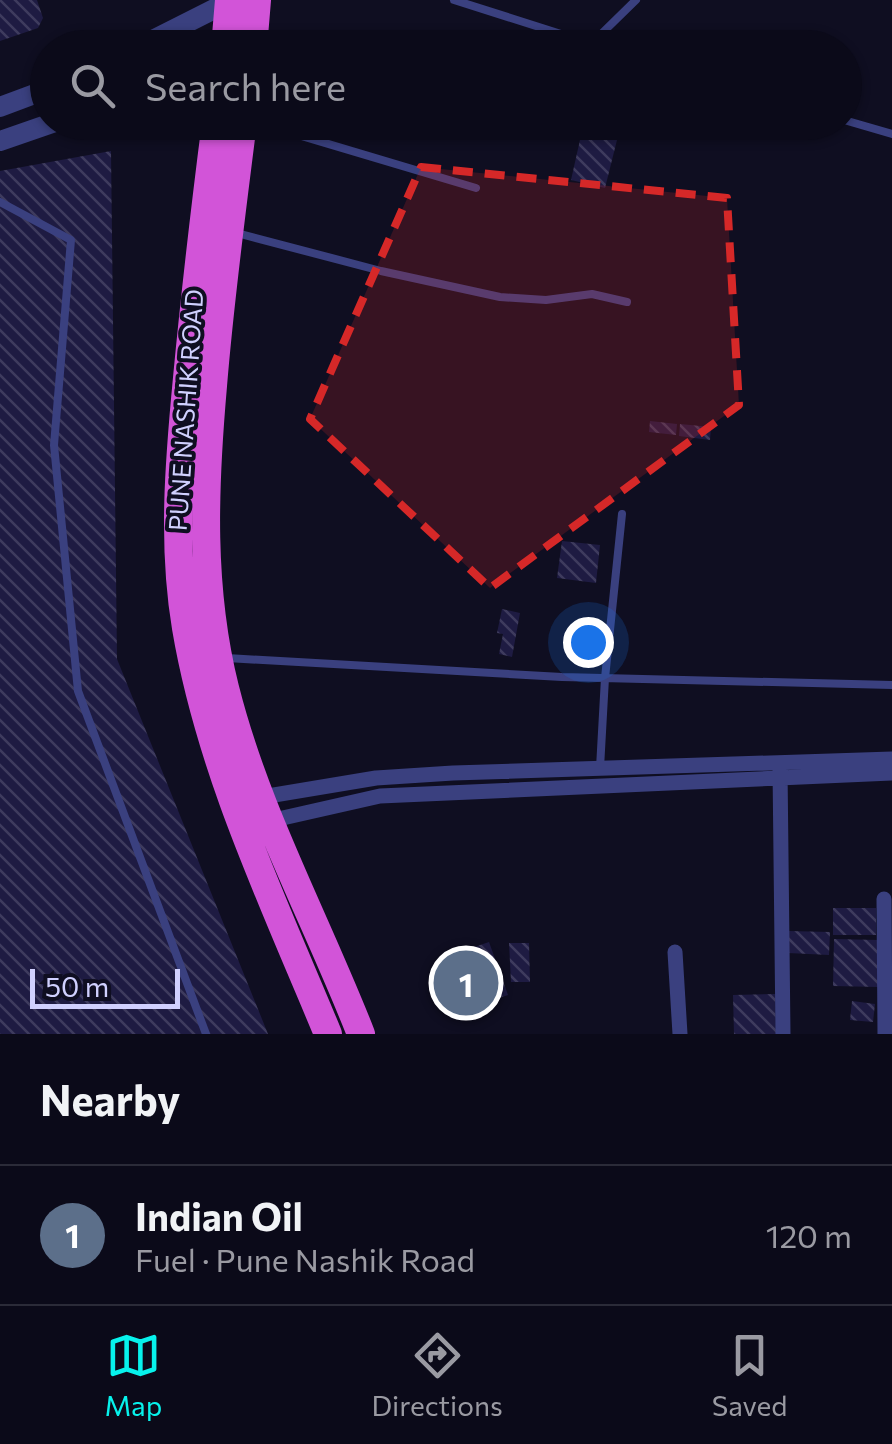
<!DOCTYPE html>
<meta charset="utf-8">
<style>
body{margin:0;font-family:Commissioner,sans-serif;background:#191826;color:#f1f3f6}
.scale{position:absolute;left:30px;bottom:25px;width:150px;box-sizing:border-box;padding-left:10px;border:5px solid #d0d0fe;border-top:0;font-size:28px;line-height:35px;white-space:nowrap;color:#d0d0fe;-webkit-text-stroke:8px #0f0e21;paint-order:stroke}
.you{position:absolute;left:588px;top:642px;width:35px;height:35px;margin:-25px;border:8px solid #fff;border-radius:50%;background:#1a73e8;box-shadow:0 0 0 15px #1a73e833}
.badge{display:grid;place-items:center;width:65px;height:65px;border-radius:50%;background:#07f2ec;color:#fff;font-size:32px;font-weight:700}
.pin{position:absolute;translate:-50% -50%;border:5px solid #fff;box-shadow:0 2px 10px #0006}
.list{margin:0;padding:0;list-style:none}
h2{display:flex;justify-content:space-between;align-items:center;height:130px;margin:0;padding:0 40px;font-size:42px}
h2 small{font-size:32px;font-weight:400;color:#9a9aa2}
.list li{display:grid;grid-template-columns:65px 1fr auto;gap:30px;align-items:center;box-sizing:border-box;height:140px;padding:0 40px;border-top:2px solid #2b2b38}
.list b{display:block;font-size:38px;white-space:nowrap}
.list p{margin:0;font-size:32px;white-space:nowrap;color:#9a9aa2}
.list em{font-size:32px;font-style:normal;color:#9a9aa2}
.icon{flex:none;width:55px;height:55px;fill:none;stroke:currentColor;stroke-width:2;stroke-linecap:round;stroke-linejoin:round}
.map{position:relative;flex:none;width:892px;height:1034px;overflow:hidden}
.search{position:absolute;background:#0b0a19;box-shadow:0 2px 8px #0004;left:30px;right:30px;top:30px;height:110px;display:flex;align-items:center;gap:25px;box-sizing:border-box;padding:0 35px;border-radius:55px;color:#9a9aa2;font-size:38px}
.sheet{height:270px;background:#0b0a19}
nav{display:flex;justify-content:space-around;align-items:center;box-sizing:border-box;height:140px;border-top:2px solid #2b2b38;background:#0b0a19;font-size:28px;color:#9a9aa2}
nav a{display:grid;justify-items:center;gap:5px}
nav .on{color:#07f2ec}
.map>svg:first-child{display:block}
.building{fill:url(#building-back-hatch)}
.lines{fill:none;stroke-linecap:round;stroke-linejoin:round}
.service{stroke:#3a407f;stroke-width:8}
.minor{stroke:#3a407f;stroke-width:15}
.tertiary{stroke:#3a407f;stroke-width:20}
.trunk{stroke:#d254d8;stroke-width:28}
.marked{fill:#d62828;fill-opacity:0.2;stroke:#d62828;stroke-width:8;stroke-dasharray:20 12;stroke-linejoin:round}
.labels{text-anchor:middle;dominant-baseline:central;stroke-width:8;stroke-linejoin:round;paint-order:stroke}
.street-label{font-size:25px;fill:#d0d0fe;stroke:#0f0e21}
</style>
<div class="map">
<svg width="892" height="1034" viewBox="0 0 892 1034">
<defs>
<pattern id="building-back-hatch" width="6" height="6" patternUnits="userSpaceOnUse" patternTransform="scale(2.5)"><rect width="6" height="6" fill="#1e1b42"/><path d="M-1 5l2 2M0 0l6 6M5-1l2 2" fill="none" stroke="#3e3b5e"/></pattern>
</defs>
<rect width="100%" height="100%" fill="#0f0e21"/>
<path class="building" d="M0,0H37L43,18L38,28L0,41Z
M584,122L620,128L605,188L571,180Z
M111,151L117,659L268,1034H0V171Z
M650,421L677,424L676,435L649,432Z
M680,424L711,427L710,440L679,436Z
M562,541L600,545L596,583L557,578Z
M502,609L520,613L512,657L499,654L503,634L497,633Z
M833,908H876V935H833Z
M789,931L830,932L829,955L788,953Z
M834,939L879,940L878,987L833,986Z
M489,942L508,995L463,1010L445,957Z
M509,943H529L530,982H511Z
M775,994L776,1034H734L733,995Z
M852,1001L875,1004L873,1022L850,1020Z"/>
<g class="lines">
<path class="service" d="M454,0L605,48
M592,43L636,0
M844,120L892,134
M255,122L476,188
M0,202L71,240L54,445L78,691L206,1034
M233,232L381,271L500,297L546,300L592,294L627,302
M227,658L562,677L892,685
M600,768L605,678L622,514"/>
<path class="minor" d="M780,768L783,1034
M256,798L376,778L453,773L892,759
M265,822L380,796L892,773
M884,899L885,1034
M675,952L680,1034"/>
<path class="tertiary" d="M137,48L232,0
M0,107L48,89
M0,141L55,122"/>
<path class="trunk" d="M225,48L229,0
M253,48L257,0
M216,122C205,208 195,293 187,378C179,461 172,545 186,628C210,770 273,901 328,1034
M243,122C232,210 220,298 213,386C204,488 200,588 225,688C255,808 316,919 361,1034"/>
</g>
<path class="marked" d="M421,167L727,198L739,405L490,588L310,419Z"/>
<g class="labels">
<g class="street-label">
<text transform="translate(185 410) rotate(-86)">PUNE NASHIK ROAD</text>
</g>
</g>
</svg>
<div class="scale">50 m</div>
<div class="you"></div>
<div class="pin badge" style="left:466px;top:983px;background:#5c6f8a">1</div>
<div class="search"><svg class="icon" aria-label="search" viewBox="0 0 24 24"><circle cx="10" cy="10" r="6"/><path d="M15 15l6 6"/></svg>Search here</div>
</div>
<section class="sheet">
<h2>Nearby<small></small></h2>
<ul class="list">
<li><span class="badge" style="background:#5c6f8a">1</span><div><b>Indian Oil</b><p>Fuel · Pune Nashik Road</p></div><em>120 m</em></li>
</ul>
</section>
<nav>
<a class="on"><svg class="icon" aria-label="map" viewBox="0 0 24 24"><path d="M3 6l6-2 6 2 6-2v14l-6 2-6-2-6 2zM9 4v14M15 6v14"/></svg>Map</a>
<a><svg class="icon" aria-label="directions" viewBox="0 0 24 24"><path d="M12 3l9 9-9 9-9-9zM9 14v-3h6M13 9l2 2-2 2"/></svg>Directions</a>
<a><svg class="icon" aria-label="saved" viewBox="0 0 24 24"><path d="M7 4h10v16l-5-4-5 4z"/></svg>Saved</a>
</nav>
